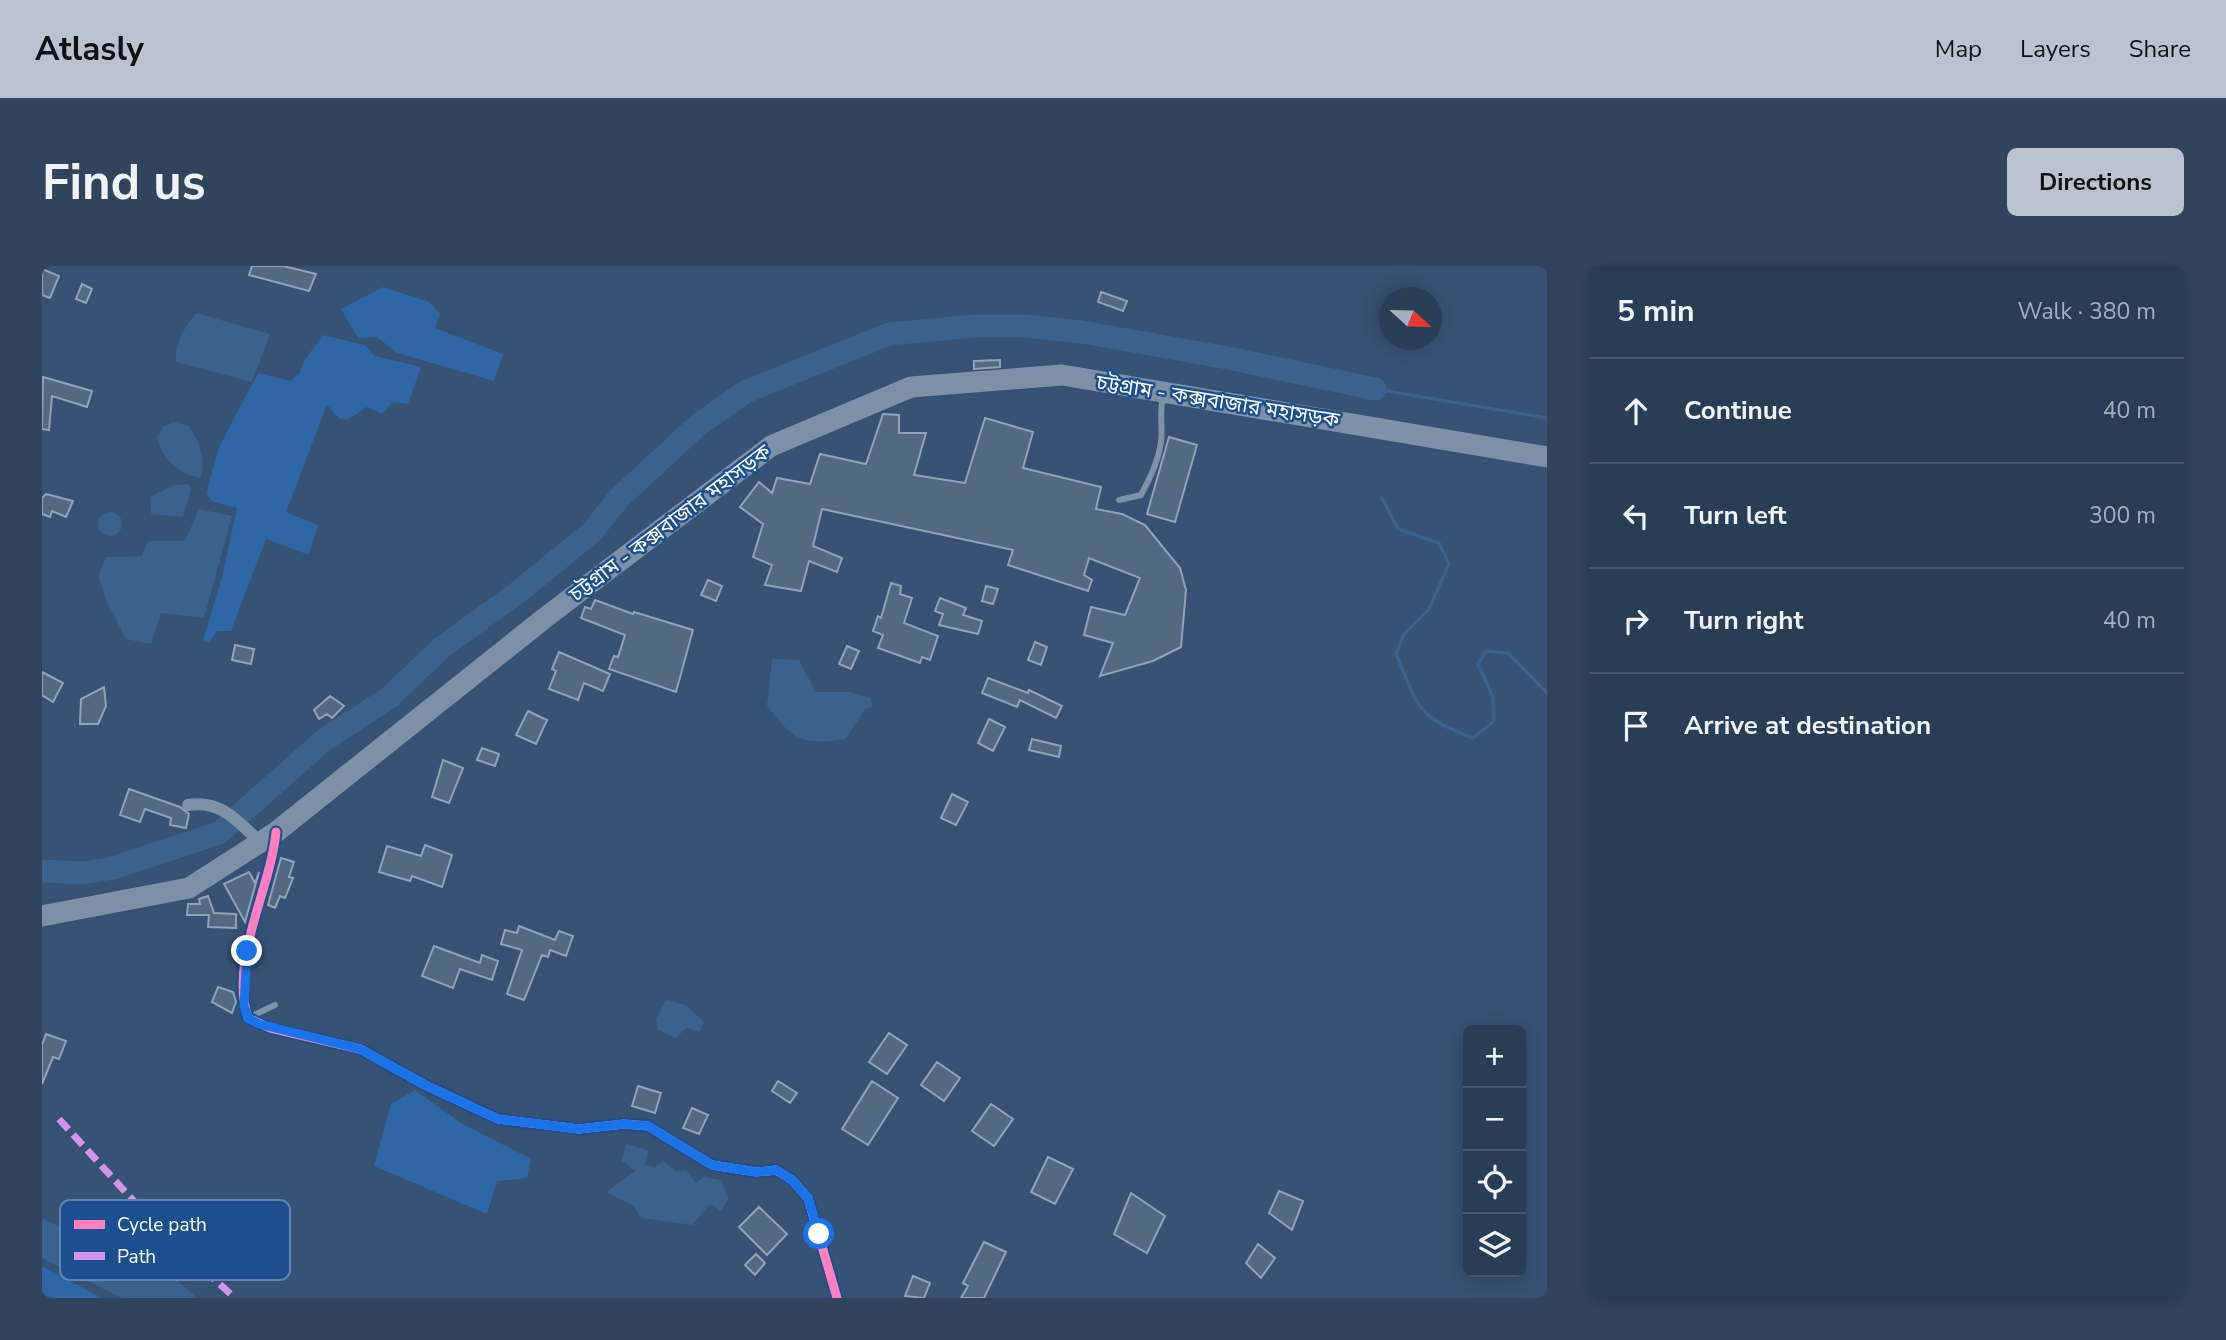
<!DOCTYPE html>
<meta charset="utf-8">
<style>
body{margin:0;font-family:"Nunito Sans","Noto Sans Bengali",sans-serif;background:#30455d;color:#f1f3f6}
.controls{position:absolute;right:21px;bottom:21px;display:grid;overflow:hidden;border-radius:10px;box-shadow:0 4px 18px #0003}
.controls button{width:63px;height:63px;display:grid;place-items:center;padding:0;border:0;border-bottom:2px solid #44576d;background:#283e57;color:#f1f3f6;font:35px sans-serif}
.compass{position:absolute;left:1337px;top:21px;width:63px;height:63px;border-radius:50%;background:#283e57;box-shadow:0 4px 18px #0003;rotate:112deg}
.stop{position:absolute;width:21px;height:21px;margin:-16px;border:5px solid #1a73e8;border-radius:50%;background:#fff}
.stop.end{background:#1a73e8;border-color:#fff;box-shadow:0 2px 7px #0008}
.list{margin:0;padding:0;list-style:none}
h2{display:flex;justify-content:space-between;align-items:center;height:91px;margin:0;padding:0 28px;font-size:30px}
h2 small{font-size:23px;font-weight:400;color:#a5aeba}
.list li{display:grid;grid-template-columns:46px 1fr auto;gap:21px;align-items:center;box-sizing:border-box;height:105px;padding:0 28px;border-top:2px solid #44576d}
.list b{display:block;font-size:26px;white-space:nowrap}
.list em{font-size:23px;font-style:normal;color:#a5aeba}
.icon{flex:none;width:38px;height:38px;fill:none;stroke:currentColor;stroke-width:2;stroke-linecap:round;stroke-linejoin:round}
.map{position:relative;flex:none;width:1505px;height:1032px;overflow:hidden;border-radius:10px}
header{display:flex;align-items:center;gap:42px;box-sizing:border-box;height:98px;padding:0 35px;background:#b9c2ce;color:#111}
header strong{font-size:33px}
nav{display:flex;gap:38px;margin-inline-start:auto;font-size:24px}
.intro{display:flex;align-items:center;justify-content:space-between;box-sizing:border-box;height:168px;padding:0 42px}
h1{margin:0;font-size:49px}
.button{padding:18px 32px;border-radius:10px;background:#b9c2ce;color:#111;font-size:24px;font-weight:700}
main{display:flex;gap:42px;padding:0 42px}
aside{flex:1;background:#283e57;border-radius:10px;box-shadow:0 4px 18px #0003}
.map>svg:first-child{display:block}
.green{fill:#2f66a5}
.water{fill:#3b618d}
.lines{fill:none;stroke-linecap:round;stroke-linejoin:round}
.stream{stroke:#3b618d;stroke-width:3.5}
.river{stroke:#3b618d;stroke-width:23}
.building{fill:#526984;stroke:#92a2b6;stroke-width:2}
.service{stroke:#7d92a8;stroke-width:6}
.minor{stroke:#7d92a8;stroke-width:12}
.trunk{stroke:#7e90a7;stroke-width:21}
.quiet{stroke:#d193ec;stroke-width:7;stroke-dasharray:14 7;stroke-linecap:butt}
.cycleway-casing{stroke:#1b4f8f;stroke-width:13}
.cycleway{stroke:#ff80c0;stroke-width:9}
.route{stroke:#1a73e8;stroke-width:9}
.labels{text-anchor:middle;dominant-baseline:central;stroke-width:5;stroke-linejoin:round;paint-order:stroke}
.street-label{font-size:21px;fill:#fff;stroke:#1b4f8f}
.key{fill:#1b4f8f;stroke:#5f84b1;stroke-width:2}
.key-label{font-size:19px;fill:#fff}
</style>
<header>
<strong>Atlasly</strong>
<nav><a>Map</a><a>Layers</a><a>Share</a></nav>
</header>
<div class="intro"><h1>Find us</h1><a class="button">Directions</a></div>
<main>
<div class="map">
<svg width="1505" height="1032" viewBox="0 0 1505 1032">
<rect width="100%" height="100%" fill="#365274"/>
<path class="green" d="M341,21L387,36L398,48L393,62L461,88L452,115L355,87L335,71L316,72L299,43Z
M280,69L323,79L333,90L379,101L366,138L351,136L340,148L325,141L306,154L297,152L285,139L244,246L276,259L267,289L224,273L189,365H175L167,377L161,374L180,311L195,242L171,236L164,228L177,181L216,107L249,115L258,107C260,92 273,83 280,69Z
M373,824L419,857L489,893L485,912L455,915L445,948L332,900L349,838Z
M0,1000L60,1032H0Z"/>
<path class="water" d="M154,47L228,68L210,116L134,96C133,75 142,63 154,47Z
M131,156L147,160C158,179 164,190 159,212C137,209 119,192 115,171L122,160Z
M146,218L149,223L141,251L109,248L108,231L132,219Z
M157,243L190,250L162,352L119,347L109,378L84,373L64,334L56,310L64,291L100,290L106,275H143Z
M56 258a12 12 0 1 1 24 0a12 12 0 1 1-24 0Z
M730,393L757,394L774,426H807L829,432L830,441L823,443L804,473C759,480 752,474 725,440Z
M624,734L644,739L662,756L658,766L644,762L634,772L616,764L614,753Z
M585,878L606,884L603,899L613,901L621,895L634,905L644,904L654,917L662,911L678,914L687,932L679,945L668,938L650,959L599,952L592,940L564,926L593,905L579,894Z
M0,952L137,1016L155,1032H80L0,992Z"/>
<g class="lines">
<path class="stream" d="M1333,123L1505,152
M1340,232L1356,263L1397,277L1407,298L1387,343L1362,368L1354,388C1377,442 1373,450 1431,472L1452,455L1451,431L1436,398L1444,385L1466,387L1505,427"/>
<path class="river" d="M0,605L40,607L71,602L177,567L282,474L348,431L399,382L475,327L550,266L577,232L656,159L703,126L847,68L933,60H984L1040,66L1191,93L1333,123"/>
</g>
<path class="building" d="M210,0H241L274,8L267,25L207,9Z
M0,3L17,10L8,32L0,29Z
M40,18L50,23L44,37L34,33Z
M1059,26L1085,35L1081,45L1056,36Z
M958,94V101L932,103V95Z
M1,111L50,125L45,141L10,130L7,164L0,163Z
M841,148L857,149V167H884L872,209L923,217L943,152L991,166L981,202L1059,221L1054,243L1080,248L1103,259L1138,302L1144,324L1139,381L1111,395L1058,410L1071,377L1042,369L1049,341L1083,349L1098,312L1047,292L1042,309L1050,314L1046,325L966,299L971,284L780,243L771,280L800,292L795,306L767,295L759,325L723,319L730,299L711,291L721,258L698,241L717,216L730,227L735,212L768,218L778,188L824,198Z
M1127,171L1155,179L1133,256L1105,248Z
M4,228L31,235L24,251L10,245L8,251L0,248V232Z
M666,314L680,320L674,335L659,329Z
M849,317L859,320L858,328L870,332L862,357L896,370L888,394L880,391L878,397L836,382L841,369L831,365L836,350L839,352Z
M944,320L956,323L951,338L940,335Z
M898,332L924,342L921,349L940,355L936,368L897,359L901,348L893,345Z
M553,334L591,348L592,346L651,364L634,426L567,403L572,390L576,391L583,369L539,352L543,341L549,343Z
M993,376L1005,381L999,399L986,394Z
M193,379L212,383L209,398L190,394Z
M805,380L817,385L809,403L797,398Z
M517,386L568,408L561,425L542,417L536,434L507,423L514,405L510,403Z
M0,406L21,417L11,436L0,429Z
M946,412L986,427L987,424L1020,440L1014,452L978,434L975,441L940,427Z
M62,421L64,440L56,458H38L39,433Z
M288,430L302,440L290,452L285,448L277,453L272,444Z
M486,445L505,454L494,478L474,469Z
M947,453L963,461L951,485L936,477Z
M990,473L1019,480L1017,491L987,484Z
M440,482L457,488L453,500L435,494Z
M401,494L421,502L407,537L390,531Z
M87,523L138,541L147,548L144,562L128,559L129,552L103,543L98,556L78,549Z
M910,528L926,536L914,559L899,552Z
M383,579L410,589L400,621L370,610L368,615L337,606L345,580L379,590Z
M239,592L252,596L247,611L251,612L243,632L238,630L233,642L226,639Z
M207,606L213,617L217,606L203,656L182,618Z
M166,630L172,647L194,648V662L166,661L167,649H145L146,638H158L157,633Z
M477,660L513,674L517,665L531,670L524,690L508,684L506,691L500,689L482,734L465,728L480,684L459,678L463,664L475,667Z
M392,680L438,697L440,689L456,695L450,714L418,703L411,722L380,710Z
M176,721L191,726L194,736L190,747L170,736Z
M847,767L865,779L845,808L827,796Z
M4,768L24,775L17,793L11,791L0,818V779Z
M895,796L918,812L902,835L879,819Z
M736,815L755,827L748,837L730,825Z
M830,815L856,832L826,879L800,863Z
M596,820L619,827L613,847L590,840Z
M949,838L971,853L952,880L930,865Z
M650,842L666,849L657,868L641,862Z
M1006,891L1031,903L1013,938L989,926Z
M1237,925L1261,935L1250,964L1227,947Z
M1089,927L1123,950L1105,987L1072,968Z
M717,941L745,968L725,989L697,961Z
M942,976L964,986L942,1032H919L926,1020L921,1017Z
M1216,978L1233,992L1219,1012L1204,997Z
M714,988L723,997L713,1009L703,999Z
M871,1010L888,1017L882,1032L863,1030Z"/>
<g class="lines">
<path class="service" d="M1077,234L1099,229C1108,212 1116,196 1119,176C1121,161 1117,147 1121,131
M208,751L233,739"/>
<path class="minor" d="M146,539C180,534 195,555 219,577
M234,566C228,626 187,694 206,752L228,762L318,783L385,820L456,853L537,863L582,858L606,860L670,899L714,906L734,904L750,914L766,932L795,1032"/>
<path class="trunk" d="M0,650L147,622L234,566L504,351L729,180L869,121L1020,109L1505,191"/>
<path class="quiet" d="M17,853L118,964L193,1032"/>
<g class="cycleway-casing">
<path id="cycleway" d="M234,566C228,626 187,694 206,752L228,762L318,783L385,820L456,853L537,863L582,858L606,860L670,899L714,906L734,904L750,914L766,932L795,1032"/>
</g>
<use href="#cycleway" class="cycleway"/>
</g>
<g class="lines">
<path class="route" d="M205,685L202,740L206,752L217,758L318,783L385,820L456,853L537,863L582,858L606,860L670,899L714,906L734,904L750,914L766,932L777,968"/>
</g>
<g class="labels">
<g class="street-label">
<text transform="translate(1176 135) rotate(9)">চট্টগ্রাম - কক্সবাজার মহাসড়ক</text>
<text transform="translate(628 257) rotate(-37)">চট্টগ্রাম - কক্সবাজার মহাসড়ক</text>
</g>
</g>
<rect x="18" y="934" width="230" height="80" rx="10" class="key"/>
<rect x="32" y="954" width="31" height="9" fill="#ff80c0"/>
<rect x="32" y="986" width="31" height="8" fill="#d193ec"/>
<g class="key-label">
<text x="75" y="965">Cycle path</text>
<text x="75" y="997">Path</text>
</g>
</svg>
<div class="controls">
<button>+</button>
<button>−</button>
<button><svg class="icon" aria-label="locate" viewBox="0 0 24 24"><circle cx="12" cy="12" r="6"/><path d="M12 2v4M12 18v4M2 12h4M18 12h4"/></svg></button>
<button><svg class="icon" aria-label="layers" viewBox="0 0 24 24"><path d="M12 4l9 5-9 5-9-5zM3 14l9 5 9-5"/></svg></button>
</div>
<svg class="compass" viewBox="-18 -18 36 36"><path d="M0-13l5 13h-10z" fill="#e53935"/><path d="M0 13l5-13h-10z" fill="#a5aeba"/></svg>
<div class="stop" style="left:777px;top:968px"></div>
<div class="stop end" style="left:205px;top:685px"></div>
</div>
<aside>
<h2>5 min<small>Walk · 380 m</small></h2>
<ul class="list">
<li><svg class="icon" aria-label="ahead" viewBox="0 0 24 24"><path d="M12 20V5M6 11l6-6 6 6"/></svg><div><b>Continue</b></div><em>40 m</em></li>
<li><svg class="icon" aria-label="left" viewBox="0 0 24 24"><path d="M17 20v-9H6M10 6l-5 5 5 5"/></svg><div><b>Turn left</b></div><em>300 m</em></li>
<li><svg class="icon" aria-label="right" viewBox="0 0 24 24"><path d="M7 20v-9h11M14 6l5 5-5 5"/></svg><div><b>Turn right</b></div><em>40 m</em></li>
<li><svg class="icon" aria-label="arrive" viewBox="0 0 24 24"><path d="M6 21V4h12l-3 4 3 4H6"/></svg><div><b>Arrive at destination</b></div></li>
</ul>
</aside>
</main>
